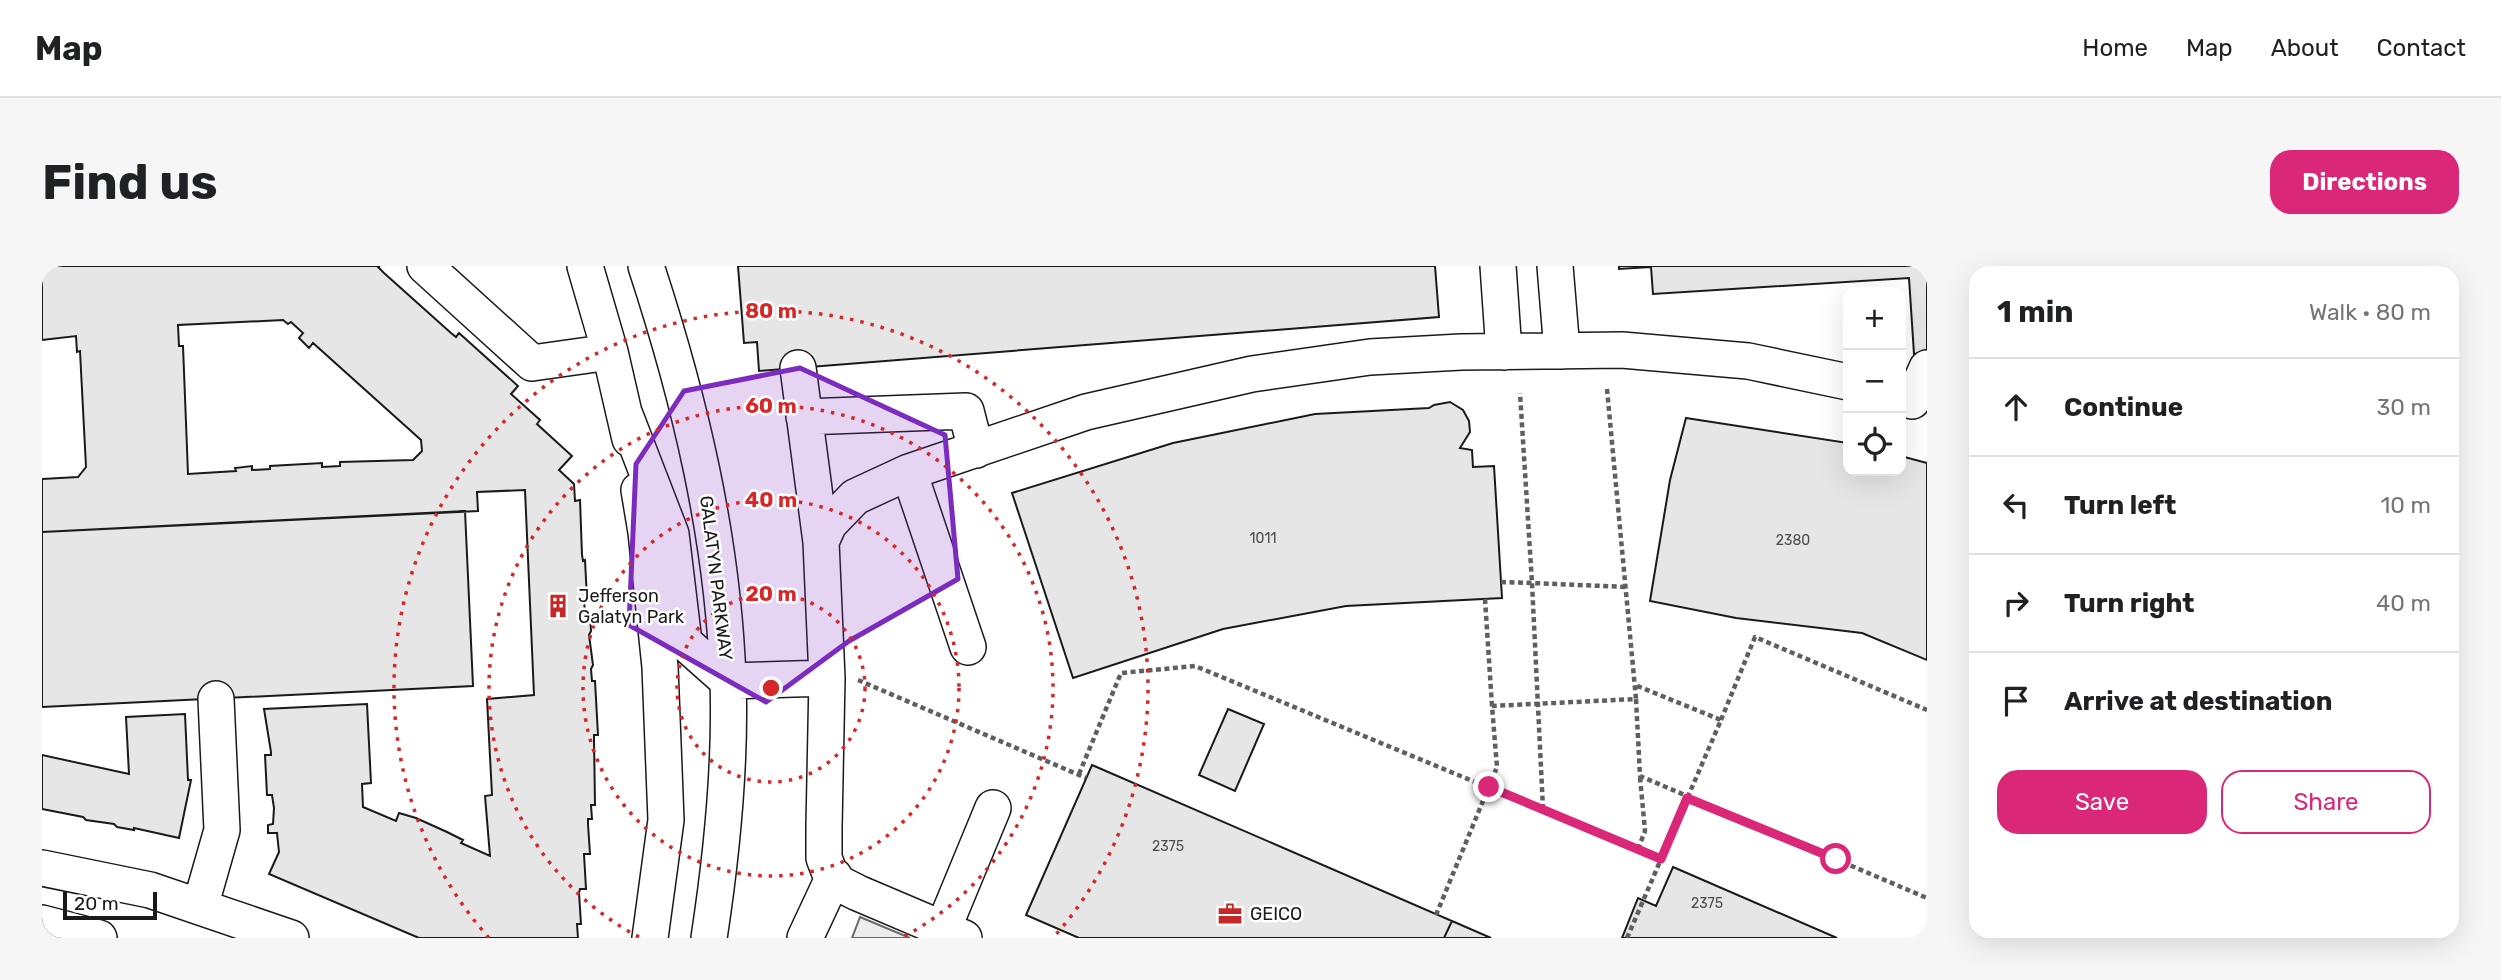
<!DOCTYPE html>
<meta charset="utf-8">
<style>
body{margin:0;font-family:Rubik,sans-serif;background:#f6f6f6;color:#202124}
.controls{position:absolute;right:21px;top:21px;display:grid;overflow:hidden;border-radius:14px;box-shadow:0 7px 28px #0002}
.controls button{width:63px;height:63px;display:grid;place-items:center;padding:0;border:0;border-bottom:2px solid #e0e0e0;background:#fff;color:#202124;font:35px sans-serif}
.scale{position:absolute;left:21px;bottom:18px;width:94px;box-sizing:border-box;padding-left:7px;border:4px solid #1a1a1a;border-top:0;font-size:19px;line-height:24px;white-space:nowrap;color:#1a1a1a;-webkit-text-stroke:5px #fff;paint-order:stroke}
.stop{position:absolute;width:21px;height:21px;margin:-16px;border:5px solid #db2777;border-radius:50%;background:#fff}
.stop.end{background:#db2777;border-color:#fff;box-shadow:0 2px 7px #0008}
.list{margin:0;padding:0;list-style:none}
h2{display:flex;justify-content:space-between;align-items:center;height:91px;margin:0;padding:0 28px;font-size:30px}
h2 small{font-size:23px;font-weight:400;color:#757577}
.list li{display:grid;grid-template-columns:46px 1fr auto;gap:21px;align-items:center;box-sizing:border-box;height:98px;padding:0 28px;border-top:2px solid #e0e0e0}
.list b{display:block;font-size:26px;white-space:nowrap}
.list em{font-size:23px;font-style:normal;color:#757577}
.actions{display:flex;gap:14px;padding:21px 28px}
.actions a{flex:1;padding:16px 0;border:2px solid #db2777;border-radius:21px;text-align:center;font-size:24px;color:#db2777}
.actions .main{background:#db2777;color:#fff}
.icon{flex:none;width:38px;height:38px;fill:none;stroke:currentColor;stroke-width:2;stroke-linecap:round;stroke-linejoin:round}
.map{position:relative;flex:none;width:1885px;height:672px;overflow:hidden;border-radius:21px}
header{display:flex;align-items:center;gap:42px;box-sizing:border-box;height:98px;padding:0 35px;background:#fff;border-bottom:2px solid #e0e0e0}
header strong{font-size:33px}
nav{display:flex;gap:38px;margin-inline-start:auto;font-size:24px}
.intro{display:flex;align-items:center;justify-content:space-between;box-sizing:border-box;height:168px;padding:0 42px}
h1{margin:0;font-size:49px}
.button{padding:18px 32px;border-radius:21px;background:#db2777;color:#fff;font-size:24px;font-weight:700}
main{display:flex;gap:42px;padding:0 42px}
aside{flex:1;background:#fff;border-radius:21px;box-shadow:0 7px 28px #0002}
.map>svg:first-child{display:block}
.built{fill:#ededed;stroke:#6a6a6a;stroke-width:2}
.building{fill:#e6e6e6;stroke:#1a1a1a;stroke-width:2;fill-rule:evenodd}
.lines{fill:none;stroke-linecap:round;stroke-linejoin:round}
.minor-casing{stroke:#1a1a1a;stroke-width:38}
.path{stroke:#5f5f5f;stroke-width:4.5;stroke-dasharray:5 3.5;stroke-linecap:butt}
.minor{stroke:#fff;stroke-width:35}
.route{stroke:#db2777;stroke-width:9}
.marked{fill:#7b2cbf;fill-opacity:0.2;stroke:#7b2cbf;stroke-width:5;stroke-linejoin:round}
.ring{fill:none;stroke:#d62828;stroke-width:3.5;stroke-dasharray:3.5 7}
.labels{text-anchor:middle;dominant-baseline:central;stroke-width:5;stroke-linejoin:round;paint-order:stroke}
.number-label{font-size:14px;fill:#4d4d4d}
.street-label{font-size:18px;fill:#1a1a1a;stroke:#fff}
.poi-label{font-size:18px;fill:#1a1a1a;stroke:#fff;text-anchor:start}
.centre{fill:#d62828;stroke:#fff;stroke-width:3.5}
.ring-label{font-size:21px;text-anchor:middle;font-weight:bold;fill:#d62828;stroke:#fff;stroke-width:5;stroke-linejoin:round;paint-order:stroke}
</style>
<header>
<strong>Map</strong>
<nav><a>Home</a><a>Map</a><a>About</a><a>Contact</a></nav>
</header>
<div class="intro"><h1>Find us</h1><a class="button">Directions</a></div>
<main>
<div class="map">
<svg width="1885" height="672" viewBox="0 0 1885 672">
<rect width="100%" height="100%" fill="#fff"/>
<path class="built" d="M818,651L868,672H810Z"/>
<path class="building" d="M0,0H338L336,1L342,7L409,67L414,71L417,67L476,120L469,128L498,154L495,158L530,190L517,204L532,218L533,235L538,234L540,289L541,295L543,294L545,333H542L543,347H548L549,365L547,369L551,399L549,403L550,415H553L556,469H552V473L553,539H549L550,553H546V558L548,588H542L544,623H538L537,627L539,658H535L536,672H377L227,608L237,586L235,567H226V559L231,558L232,542L230,529H225L223,489H229V486L222,443L325,438L329,517L320,518L321,541L354,555L357,547L374,552L405,566L421,574L419,577L448,590L443,530L450,529L445,433L492,429L483,224L435,226L436,245L0,266V213L36,211L44,201L38,85L35,86L34,70L0,74ZM241,54L246,58L249,56L261,67L257,72L267,82L271,77L379,174L380,185L371,194L298,196V200L280,201V197L228,200V203L210,204V200L193,202L194,205L146,208L141,80H137L136,59Z
M696,0H1393L1397,51L717,105L715,76L702,77Z
M1577,0H1885V87L1872,88L1867,12L1611,28L1609,1L1577,3Z
M1408,136L1421,144L1427,155L1428,166L1418,182L1430,184L1431,201L1452,200L1460,332L1304,340L1181,363L1031,412L970,227L1131,177L1273,148L1387,142L1392,139Z
M1644,152L1806,177V205H1859V190L1885,197V394L1820,367L1694,352L1608,335L1628,214Z
M423,245L431,420L0,441V266Z
M1186,443L1222,458L1193,525L1157,509Z
M143,448L146,514H149L137,572L92,562V564L75,561L72,558L44,554L41,551L0,543V489L87,508L84,451Z
M1050,499L1410,655L1402,672H1037L984,649Z
M1631,601L1795,672H1580L1596,632L1614,640Z
M1410,655L1449,672H1402Z"/>
<g class="lines">
<g class="minor-casing">
<path id="minor" d="M383,0L490,97L568,86
M543,0L568,86L588,173
M604,0C648,134 681,272 686,414C689,500 680,587 667,672
M1456,0L1462,86
M1513,0L1520,85
M756,102L779,276
M1870,135L1885,102
M583,149L629,268L642,376L686,415L785,412L779,276L787,258L813,231L867,206L1044,146L1210,108L1328,91L1419,86L1580,84L1706,95L1806,116
M762,151L924,145L934,184
M867,206L926,381
M597,224L604,266L618,401L624,554L608,672
M785,412L782,561V592L787,605L798,618L816,627L922,672
M0,602L108,624L249,672
M158,641L180,564L174,433
M0,657L57,672
M901,663L951,542
M763,672L792,610"/>
</g>
<path class="path" d="M1565,123L1594,433
M1459,316L1490,317L1478,127
M1443,333L1450,440
M816,414L1044,512
M1679,454L1713,371L1885,444
M1037,508L1079,407L1153,400L1619,593
M1501,543L1490,317L1585,321
M1596,583L1603,565L1598,511
M1394,649L1455,501L1450,440L1594,433L1598,510L1885,632
M1585,672L1679,454L1593,419"/>
<use href="#minor" class="minor"/>
</g>
<g class="lines">
<path class="route" d="M1447,521L1619,593L1645,532L1794,593"/>
</g>
<path class="marked" d="M758,102L903,169L916,313L807,375L724,436L587,359L594,198L642,125Z"/>
<g class="ring">
<circle cx="729" cy="422" r="94"/>
<circle cx="729" cy="422" r="188"/>
<path d="M597 671A282 282 0 1 1 861 671"/>
<path d="M447 672A377 377 0 1 1 1011 672"/>
</g>
<defs>
<g id="building-bare" transform="scale(1.89)"><path d="M-4-6H4V6H1V3H-1V6H-4ZM-2.5-4.3h1.7v1.8h-1.7ZM.8-4.3h1.7v1.8H.8ZM-2.5-1h1.7V.8h-1.7ZM.8-1h1.7V.8H.8Z" fill="#c62828" stroke="#fff" stroke-width="2.5" paint-order="stroke"/></g>
<g id="office-bare" transform="scale(1.89)"><path d="M-6-3h4V-5.5h4V-3h4V5H-6ZM-1-4.5V-3h2v-1.5ZM-6 0V1H6V0Z" fill="#c62828" stroke="#fff" stroke-width="2.5" paint-order="stroke"/></g>
</defs>
<g fill-rule="evenodd">
<use href="#building-bare" x="516" y="340"/>
<use href="#office-bare" x="1188" y="648"/>
</g>
<g class="labels">
<g class="number-label">
<text x="1221" y="272">1011</text>
<text x="1751" y="274">2380</text>
<text x="1126" y="580">2375</text>
<text x="1665" y="637">2375</text>
</g>
<g class="street-label">
<text transform="translate(674 312) rotate(83)">GALATYN PARKWAY</text>
</g>
<g class="poi-label">
<text x="536" y="330">Jefferson<tspan x="536" dy="21">Galatyn Park</tspan></text>
<text x="1208" y="648">GEICO</text>
</g>
</g>
<circle cx="729" cy="422" r="10" class="centre"/>
<g class="ring-label">
<text x="729" y="52">80 m</text>
<text x="729" y="147">60 m</text>
<text x="729" y="241">40 m</text>
<text x="729" y="335">20 m</text>
</g>
</svg>
<div class="controls">
<button>+</button>
<button>−</button>
<button><svg class="icon" aria-label="locate" viewBox="0 0 24 24"><circle cx="12" cy="12" r="6"/><path d="M12 2v4M12 18v4M2 12h4M18 12h4"/></svg></button>
</div>
<div class="scale">20 m</div>
<div class="stop" style="left:1794px;top:593px"></div>
<div class="stop end" style="left:1447px;top:521px"></div>
</div>
<aside>
<h2>1 min<small>Walk · 80 m</small></h2>
<ul class="list">
<li><svg class="icon" aria-label="ahead" viewBox="0 0 24 24"><path d="M12 20V5M6 11l6-6 6 6"/></svg><div><b>Continue</b></div><em>30 m</em></li>
<li><svg class="icon" aria-label="left" viewBox="0 0 24 24"><path d="M17 20v-9H6M10 6l-5 5 5 5"/></svg><div><b>Turn left</b></div><em>10 m</em></li>
<li><svg class="icon" aria-label="right" viewBox="0 0 24 24"><path d="M7 20v-9h11M14 6l5 5-5 5"/></svg><div><b>Turn right</b></div><em>40 m</em></li>
<li><svg class="icon" aria-label="arrive" viewBox="0 0 24 24"><path d="M6 21V4h12l-3 4 3 4H6"/></svg><div><b>Arrive at destination</b></div></li>
</ul>
<div class="actions"><a class="main">Save</a><a>Share</a></div>
</aside>
</main>
